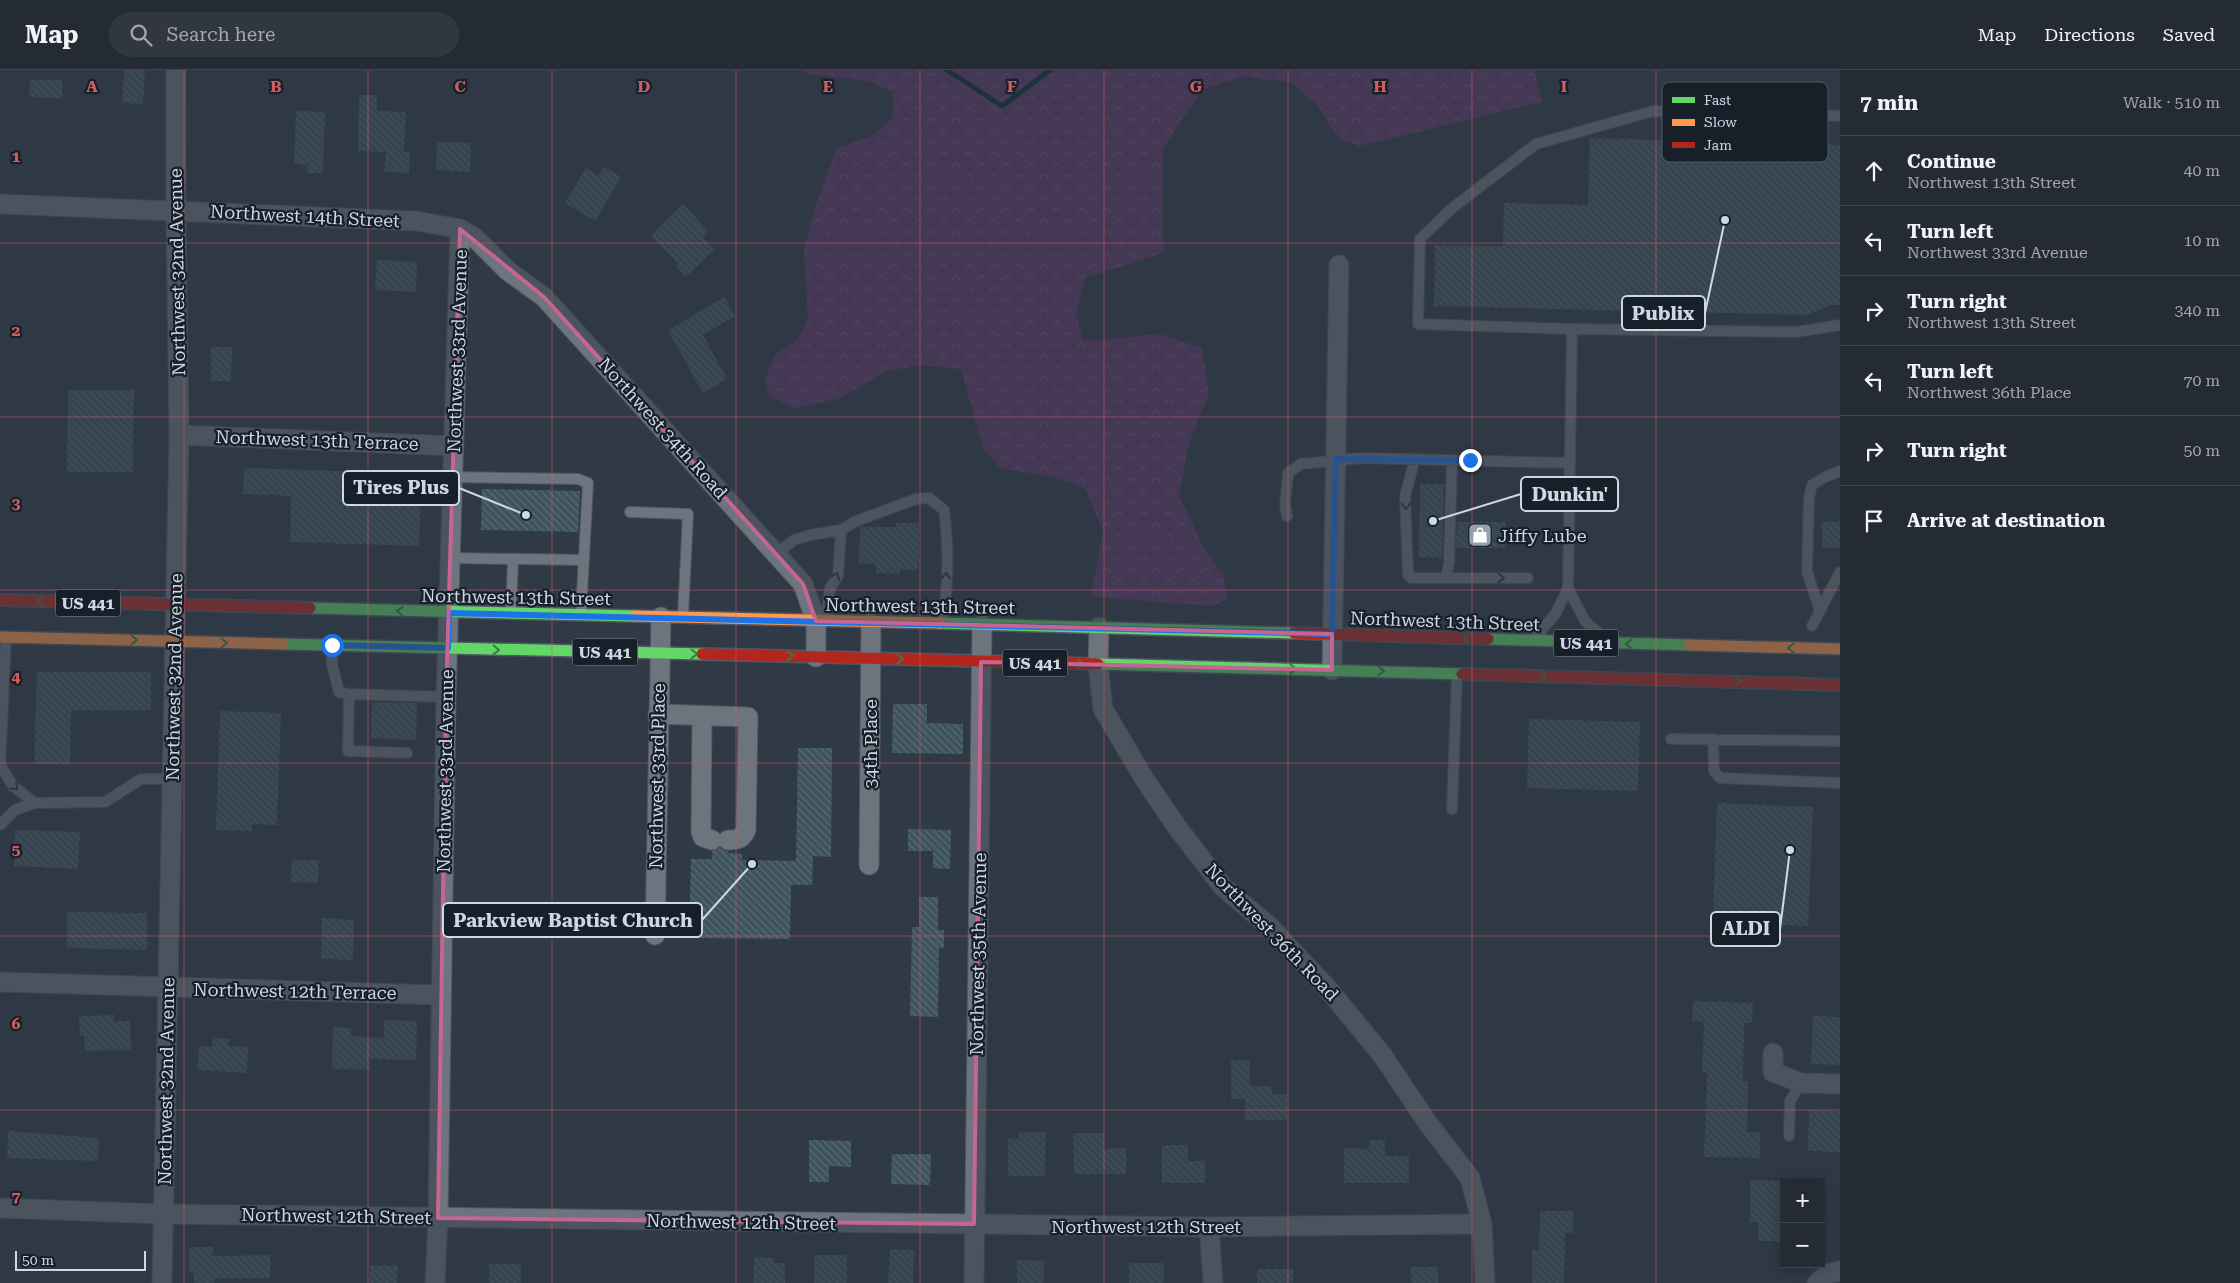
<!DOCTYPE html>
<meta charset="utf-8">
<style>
body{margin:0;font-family:"Roboto Serif",serif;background:#303740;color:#f1f3f6}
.controls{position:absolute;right:15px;bottom:15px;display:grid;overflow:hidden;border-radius:0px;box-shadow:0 2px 12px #0003}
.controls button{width:45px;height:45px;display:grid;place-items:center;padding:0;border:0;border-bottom:1px solid #41474f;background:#242b34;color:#f1f3f6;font:25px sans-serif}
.scale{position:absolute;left:15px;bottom:12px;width:131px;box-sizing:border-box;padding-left:5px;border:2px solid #cdd7e6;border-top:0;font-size:14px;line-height:18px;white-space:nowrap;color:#cdd7e6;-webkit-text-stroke:4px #171f29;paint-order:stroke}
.stop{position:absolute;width:15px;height:15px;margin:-11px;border:4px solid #1a73e8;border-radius:50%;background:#fff}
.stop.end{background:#1a73e8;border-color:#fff;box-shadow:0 1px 5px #0008}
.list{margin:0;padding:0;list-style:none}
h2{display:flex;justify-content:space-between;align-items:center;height:65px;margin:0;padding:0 20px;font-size:21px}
h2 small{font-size:16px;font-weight:400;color:#a3a7ac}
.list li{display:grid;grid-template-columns:32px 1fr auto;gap:15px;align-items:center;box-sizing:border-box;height:70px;padding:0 20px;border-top:1px solid #41474f}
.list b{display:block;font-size:19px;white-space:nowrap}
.list p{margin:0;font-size:16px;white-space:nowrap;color:#a3a7ac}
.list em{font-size:16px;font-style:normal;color:#a3a7ac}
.icon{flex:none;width:28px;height:28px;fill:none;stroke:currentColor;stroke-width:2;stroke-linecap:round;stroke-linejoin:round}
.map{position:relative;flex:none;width:1840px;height:1213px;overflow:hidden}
header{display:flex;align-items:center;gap:30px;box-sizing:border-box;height:70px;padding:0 25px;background:#242b34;border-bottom:1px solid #41474f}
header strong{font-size:24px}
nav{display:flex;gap:28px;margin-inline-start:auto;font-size:18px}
.search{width:350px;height:45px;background:#303740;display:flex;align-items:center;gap:12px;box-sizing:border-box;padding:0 18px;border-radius:28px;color:#a3a7ac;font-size:19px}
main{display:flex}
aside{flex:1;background:#242b34}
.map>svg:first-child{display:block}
.forest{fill:url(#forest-crowns)}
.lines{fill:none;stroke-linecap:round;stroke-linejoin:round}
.stream{stroke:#052e2d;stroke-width:5}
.building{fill:url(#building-back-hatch)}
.lane-casing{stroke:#505864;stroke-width:12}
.street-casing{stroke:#505864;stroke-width:21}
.fast-casing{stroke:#505864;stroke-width:14}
.slow-casing{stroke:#505864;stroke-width:14}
.jam-casing{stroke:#505864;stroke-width:14}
.lane{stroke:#6d747d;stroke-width:10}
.street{stroke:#6d747d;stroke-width:19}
.fast{stroke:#63d668;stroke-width:11}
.slow{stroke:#ff974d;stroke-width:11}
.jam{stroke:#b3261e;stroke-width:11}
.oneway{stroke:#2c343e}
.oneway2{stroke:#3d7a48}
.route{stroke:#1a73e8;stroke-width:6}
.marked{fill:none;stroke:#c66493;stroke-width:4;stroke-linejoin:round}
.grid{fill:none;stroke:#d35c61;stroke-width:1;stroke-opacity:0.55}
.labels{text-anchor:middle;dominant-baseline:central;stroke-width:4.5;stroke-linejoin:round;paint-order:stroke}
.shield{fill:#171f29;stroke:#96a0ad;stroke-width:1}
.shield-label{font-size:16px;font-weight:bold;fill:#cdd7e6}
.street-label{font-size:18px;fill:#cdd7e6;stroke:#171f29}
.poi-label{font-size:18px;fill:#cdd7e6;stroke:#171f29;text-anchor:start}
.key{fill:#171f29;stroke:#4e5662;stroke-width:1}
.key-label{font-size:14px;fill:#cdd7e6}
.grid-label{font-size:16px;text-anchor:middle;font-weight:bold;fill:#d35c61;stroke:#171f29;stroke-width:4.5;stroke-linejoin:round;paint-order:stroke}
.leader{fill:none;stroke:#cdd7e6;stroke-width:2}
.callout-dot{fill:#cdd7e6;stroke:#171f29;stroke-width:2}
.callout{fill:#171f29;stroke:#cdd7e6;stroke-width:2}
.callout-label{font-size:19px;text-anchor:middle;font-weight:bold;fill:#cdd7e6}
</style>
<header>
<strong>Map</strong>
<div class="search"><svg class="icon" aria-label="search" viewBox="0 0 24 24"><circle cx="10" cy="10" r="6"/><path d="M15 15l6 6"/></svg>Search here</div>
<nav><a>Map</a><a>Directions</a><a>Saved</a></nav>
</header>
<main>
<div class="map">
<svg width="1840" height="1213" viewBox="0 0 1840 1213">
<defs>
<pattern id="forest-crowns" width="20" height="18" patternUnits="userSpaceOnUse" patternTransform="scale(1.25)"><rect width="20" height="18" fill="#613866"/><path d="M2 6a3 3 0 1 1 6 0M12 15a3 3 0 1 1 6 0" fill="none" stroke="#76547c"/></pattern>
<pattern id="building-back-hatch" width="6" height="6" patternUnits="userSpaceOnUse" patternTransform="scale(1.25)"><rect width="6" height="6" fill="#3e535e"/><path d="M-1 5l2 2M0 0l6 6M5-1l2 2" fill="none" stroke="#596b75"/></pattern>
</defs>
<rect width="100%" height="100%" fill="#303946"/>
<path class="forest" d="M802,0H1534L1542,32L1359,76L1338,68L1318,36L1292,13L1244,6L1202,20L1163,78L1162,164L1166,182L1085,208L1076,242L1083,271L1160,264L1202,278L1209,324L1189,373L1179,425L1204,478L1223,504L1227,529L1212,536L1091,527L1103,461L1085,418L1054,407L1000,398L983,378L961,299L922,295L887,301L840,328L794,339L767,325L766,306L775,285L796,271L808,250L804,180L816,134L836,79L874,65L893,47V21L867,11L808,4Z"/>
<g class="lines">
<path class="stream" d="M947,0L1002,36L1050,0"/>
</g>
<path class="building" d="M124,0H145L143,34L122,33Z
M30,10H62V28L29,27Z
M359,25H377V41L406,42L404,82H410L409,103L384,102L386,82L358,81Z
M296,41L325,42L323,103H307L308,95L294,94Z
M1590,68L1840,75V235H1832L1807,245L1434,236L1435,175L1503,176L1504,133L1588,135Z
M437,72L471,73L470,102L436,100Z
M603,96L621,107L595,151L565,133L586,98L598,106Z
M683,134L708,161L702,167L714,180L686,207L676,196L678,194L651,165Z
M377,190L417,192L416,222L375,220Z
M724,227L735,246L703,265L727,309L703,323L668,260Z
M211,277H232L231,311H211Z
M68,320H134L133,402H67Z
M244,398L422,404L419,476L290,472L291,426L243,424Z
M1420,414H1444L1442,488L1419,487Z
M482,419L580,421L578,462L481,460Z
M1457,452H1505V478H1456Z
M1822,452H1840V478H1822Z
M896,453H919L918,500H900V504L876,503V494L859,493L860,457H896Z
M37,602H151V640H71L70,695L34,694Z
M372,632L417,633L416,670L371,668Z
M893,634H927V653L963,654V684L892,683Z
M220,641L281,643L277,755L252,754V761L216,760Z
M1529,649L1640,652L1638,721L1527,718Z
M798,678H832L831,787L813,786L812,815H791L790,869L689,868L691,789H712V781L720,778L728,781V783L742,784V790L796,791Z
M1717,733L1813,737L1808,856L1730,853L1729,872L1712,871Z
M908,759L951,760L950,799L933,798V781H908Z
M15,760L80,762L78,799L14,796Z
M292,790H319L318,813L291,812Z
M919,827H938V860H944V878H939L938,947L910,946L912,857H919Z
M67,842L147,843V880L67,878Z
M322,848L354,850L353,890L321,889Z
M1693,931L1753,933L1752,953H1744L1743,1011L1748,1012L1747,1062H1760V1088L1704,1087L1707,1002H1702L1704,952L1692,951Z
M114,945V951H130L131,980L85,981L84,966H80L79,946Z
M1813,946L1840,947V995L1811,994Z
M384,950L417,951L416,990L370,989V1000L332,999L333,957L351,958V966L384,968Z
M213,968L229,969L228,976L248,977L247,1003L198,1000L199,976L212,977Z
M1231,990H1250V1016H1271L1272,1024H1287V1050H1245V1029H1231Z
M1809,1040L1840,1041V1082L1808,1081Z
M8,1061L99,1068L98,1091L7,1088Z
M1019,1062H1046L1045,1106H1008V1068L1019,1069Z
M1073,1063H1104V1079L1126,1078V1104H1074Z
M809,1070L851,1071V1097L829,1096V1112H809Z
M1369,1070H1385V1086H1409V1113H1344V1078L1369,1079Z
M1162,1075H1188V1091H1205V1113H1162Z
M892,1084H931L930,1115L891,1114Z
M1750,1110L1784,1111L1783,1171H1758V1152H1750Z
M1540,1141H1573V1163H1565L1564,1213H1532V1180H1539Z
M189,1177H213V1186L270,1185V1208H214V1213H194V1202H189Z
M890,1179L914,1180L913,1213H888Z
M814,1185H847V1213H814Z
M754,1187L774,1188V1193H785V1213H754Z
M1017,1190L1044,1191V1213H1017Z
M1129,1193H1164V1213H1129Z
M489,1194H521V1213H489Z
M370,1195L398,1196L397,1213H369Z
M1411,1197H1438V1213H1411Z
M1257,1199H1293V1213H1257Z"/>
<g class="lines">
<g class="lane-casing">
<path id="lane" d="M1840,46L1653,41L1536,74L1451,139L1420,169L1418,254L1572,259L1796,262L1840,255
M1415,389L1405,426L1408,505L1411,508H1528
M453,407L578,409L588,413L581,542
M630,442L688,444L683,545
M1287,446L1285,435L1288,403L1301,394L1361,388L1569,393
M776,484L794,470L810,465L841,460L856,451L916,429L929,428L944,440C949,477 948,516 943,553
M451,488L584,490
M1446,508L1449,493L1452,390
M1568,518L1585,551L1602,566
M511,541L513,489
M1820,541L1807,502L1809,428L1812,415L1825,407L1840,401
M826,548L830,518L838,506L841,460
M1812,556L1840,502
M1537,566L1556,543L1568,518L1572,259
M332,577V594L339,622L349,624L446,627
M349,624L348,681L407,683
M1671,669L1840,671
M1713,669L1714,701L1720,708L1840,713
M1,696L13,716L35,733
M0,698L6,568
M1452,739L1457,604
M0,755L15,740L35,733L105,732L141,709H172
M1789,1066L1790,1031L1801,1013"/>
</g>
<g class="street-casing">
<path id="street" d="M0,134L416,151L460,159L474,167L508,201L544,227L803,514L816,551V587
M179,365L454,376
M1099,557L1098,595L1103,639L1145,710L1177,757L1223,817L1270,857L1328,919L1383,986L1427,1052L1470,1108L1482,1154L1485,1213
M1332,600L1339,195
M658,644L748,647L746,760C742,769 738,770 728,770
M702,646L701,762L703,767L712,770
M869,795L871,553
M655,865L661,547
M0,912L440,925
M1773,983V1002L1801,1013L1840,1014
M0,1138L164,1144L1209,1157L1482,1154
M1209,1157L1213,1213
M162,1213L179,365L176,141V0
M435,1213L438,1148L446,627L460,159
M974,1213L982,555
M1817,1213L1827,1204L1840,1201"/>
</g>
<g class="fast-casing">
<path id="fast" d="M310,538L635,546
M940,553L1294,563
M1488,569L1689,575
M283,574L702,584
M1098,594L1462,604"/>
</g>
<g class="slow-casing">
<path id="slow" d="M635,546L940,553
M0,567L283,574
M1689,575L1840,579"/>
</g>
<g class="jam-casing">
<path id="jam" d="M0,530L310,538
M1294,563L1488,569
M702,584L1098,594
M1462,604L1840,615"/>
</g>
<use href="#lane" class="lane"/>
<use href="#street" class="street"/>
<use href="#fast" class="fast"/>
<use href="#slow" class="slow"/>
<use href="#jam" class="jam"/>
</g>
<defs><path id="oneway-chevron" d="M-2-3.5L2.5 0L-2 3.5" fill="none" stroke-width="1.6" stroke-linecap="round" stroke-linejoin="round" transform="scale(1.25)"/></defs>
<g class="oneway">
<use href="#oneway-chevron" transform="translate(1406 436) rotate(88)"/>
<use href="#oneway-chevron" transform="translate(836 506) rotate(-69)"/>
<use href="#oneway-chevron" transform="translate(946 506) rotate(-89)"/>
<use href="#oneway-chevron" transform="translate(1501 508)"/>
<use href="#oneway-chevron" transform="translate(15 717) rotate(45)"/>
</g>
<g class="oneway2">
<use href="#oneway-chevron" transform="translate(40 531) rotate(-179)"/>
<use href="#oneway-chevron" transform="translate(400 541) rotate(-178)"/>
<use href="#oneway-chevron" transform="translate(1466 569) rotate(-178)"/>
<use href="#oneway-chevron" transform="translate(134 570) rotate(1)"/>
<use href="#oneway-chevron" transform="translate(224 573) rotate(1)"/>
<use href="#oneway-chevron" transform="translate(1629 574) rotate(-179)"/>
<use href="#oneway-chevron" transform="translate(1791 578) rotate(-179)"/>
<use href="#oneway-chevron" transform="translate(496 580) rotate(1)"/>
<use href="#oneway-chevron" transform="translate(694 584) rotate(1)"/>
<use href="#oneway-chevron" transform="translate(790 586) rotate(1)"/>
<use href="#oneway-chevron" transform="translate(900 589) rotate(2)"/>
<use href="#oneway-chevron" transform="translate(1080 594) rotate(1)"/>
<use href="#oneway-chevron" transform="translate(1293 599) rotate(1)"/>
<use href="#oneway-chevron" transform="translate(1381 601) rotate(2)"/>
<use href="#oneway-chevron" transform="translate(1543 605) rotate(2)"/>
<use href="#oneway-chevron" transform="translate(1738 611) rotate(2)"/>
</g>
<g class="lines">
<path class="route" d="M332,575L448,578L449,543L1332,564L1336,389L1470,390"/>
</g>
<path d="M0 0H1840V1213H0ZM460,159L544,227L803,514L816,551L1332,564V600L981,592L974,1154L438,1148L446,627Z" fill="#303946" fill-opacity=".55" fill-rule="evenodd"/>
<path class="marked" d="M460,159L544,227L803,514L816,551L1332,564V600L981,592L974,1154L438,1148L446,627Z"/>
<path class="grid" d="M184,0V1213M368,0V1213M552,0V1213M736,0V1213M920,0V1213M1104,0V1213M1288,0V1213M1472,0V1213M1656,0V1213M0,173H1840M0,347H1840M0,520H1840M0,693H1840M0,866H1840M0,1040H1840"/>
<defs>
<g id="shop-square" transform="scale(1.25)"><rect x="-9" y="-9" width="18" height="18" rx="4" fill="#96a0ae" stroke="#171f29"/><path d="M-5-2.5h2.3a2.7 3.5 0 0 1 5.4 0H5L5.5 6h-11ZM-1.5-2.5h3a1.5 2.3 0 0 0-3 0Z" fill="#fff"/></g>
</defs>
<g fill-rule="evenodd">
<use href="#shop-square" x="1480" y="465"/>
</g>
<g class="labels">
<g class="shield">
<rect x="55.5" y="519.5" width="65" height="27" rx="4"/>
<rect x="1553.5" y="559.5" width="65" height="27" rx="4"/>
<rect x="572.5" y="568.5" width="65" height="27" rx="4"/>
<rect x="1002.5" y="579.5" width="65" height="27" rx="4"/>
</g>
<g class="shield-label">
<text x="88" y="533">US 441</text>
<text x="1586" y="573">US 441</text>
<text x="605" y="582">US 441</text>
<text x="1035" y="593">US 441</text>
</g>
<g class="street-label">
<text transform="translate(305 146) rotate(3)">Northwest 14th Street</text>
<text transform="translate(177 202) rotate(-91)">Northwest 32nd Avenue</text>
<text transform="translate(457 281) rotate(-88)">Northwest 33rd Avenue</text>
<text transform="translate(663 358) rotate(48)">Northwest 34th Road</text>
<text transform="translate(317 370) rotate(2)">Northwest 13th Terrace</text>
<text transform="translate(516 527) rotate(1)">Northwest 13th Street</text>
<text transform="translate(920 536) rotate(1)">Northwest 13th Street</text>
<text transform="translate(1445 551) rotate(2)">Northwest 13th Street</text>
<text transform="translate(174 607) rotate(-89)">Northwest 32nd Avenue</text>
<text transform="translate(870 674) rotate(-90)">34th Place</text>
<text transform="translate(445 701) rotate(-89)">Northwest 33rd Avenue</text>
<text transform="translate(657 706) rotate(-89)">Northwest 33rd Place</text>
<text transform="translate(1272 862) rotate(46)">Northwest 36th Road</text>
<text transform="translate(978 884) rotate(-89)">Northwest 35th Avenue</text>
<text transform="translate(295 921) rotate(1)">Northwest 12th Terrace</text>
<text transform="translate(166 1011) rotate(-89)">Northwest 32nd Avenue</text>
<text transform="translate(336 1146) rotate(1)">Northwest 12th Street</text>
<text transform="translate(741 1152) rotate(1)">Northwest 12th Street</text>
<text x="1146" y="1156">Northwest 12th Street</text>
</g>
<g class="poi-label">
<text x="1498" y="465">Jiffy Lube</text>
</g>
</g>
<rect x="1662" y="12" width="166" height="80" rx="8" class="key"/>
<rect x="1672" y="27" width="23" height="6" fill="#63d668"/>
<rect x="1672" y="49" width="23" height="7" fill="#ff974d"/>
<rect x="1672" y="72" width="23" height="6" fill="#b3261e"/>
<g class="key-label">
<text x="1704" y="35">Fast</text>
<text x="1704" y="57">Slow</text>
<text x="1704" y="80">Jam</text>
</g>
<g class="grid-label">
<text x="92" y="22">A</text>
<text x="276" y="22">B</text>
<text x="460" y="22">C</text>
<text x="644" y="22">D</text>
<text x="828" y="22">E</text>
<text x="1012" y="22">F</text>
<text x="1196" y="22">G</text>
<text x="1380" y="22">H</text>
<text x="1564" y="22">I</text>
<text x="16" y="92">1</text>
<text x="16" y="266">2</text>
<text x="16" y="439">3</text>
<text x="16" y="612">4</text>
<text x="16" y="785">5</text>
<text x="16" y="959">6</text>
<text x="16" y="1132">7</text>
</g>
<path class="leader" d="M1725 150L1705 243M526 445L459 418M1433 451L1521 424M752 794L702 850M1790 780L1780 859"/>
<g class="callout-dot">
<circle cx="1725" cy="150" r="5"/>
<circle cx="526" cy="445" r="5"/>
<circle cx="1433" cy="451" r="5"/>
<circle cx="752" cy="794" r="5"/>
<circle cx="1790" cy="780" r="5"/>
</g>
<g class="callout">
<rect x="1622" y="226" width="83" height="34" rx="5"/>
<rect x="343" y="401" width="116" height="34" rx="5"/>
<rect x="1521" y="407" width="97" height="34" rx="5"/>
<rect x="443" y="833" width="259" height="34" rx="5"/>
<rect x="1711" y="842" width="69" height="34" rx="5"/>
</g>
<g class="callout-label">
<text x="1663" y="250">Publix</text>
<text x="401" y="424">Tires Plus</text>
<text x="1570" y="431">Dunkin'</text>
<text x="573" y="857">Parkview Baptist Church</text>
<text x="1746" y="865">ALDI</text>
</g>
</svg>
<div class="controls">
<button>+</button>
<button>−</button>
</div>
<div class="scale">50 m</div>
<div class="stop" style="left:332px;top:575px"></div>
<div class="stop end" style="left:1470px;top:390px"></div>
</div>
<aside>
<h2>7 min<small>Walk · 510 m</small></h2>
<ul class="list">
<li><svg class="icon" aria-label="ahead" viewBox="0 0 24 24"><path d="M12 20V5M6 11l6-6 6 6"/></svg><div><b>Continue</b><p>Northwest 13th Street</p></div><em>40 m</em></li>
<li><svg class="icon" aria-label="left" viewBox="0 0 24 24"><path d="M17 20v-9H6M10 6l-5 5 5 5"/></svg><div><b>Turn left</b><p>Northwest 33rd Avenue</p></div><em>10 m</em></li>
<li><svg class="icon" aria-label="right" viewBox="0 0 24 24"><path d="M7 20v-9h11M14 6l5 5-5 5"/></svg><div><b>Turn right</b><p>Northwest 13th Street</p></div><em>340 m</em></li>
<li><svg class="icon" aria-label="left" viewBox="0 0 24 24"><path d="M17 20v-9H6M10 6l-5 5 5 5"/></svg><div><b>Turn left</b><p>Northwest 36th Place</p></div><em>70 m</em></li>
<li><svg class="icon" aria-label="right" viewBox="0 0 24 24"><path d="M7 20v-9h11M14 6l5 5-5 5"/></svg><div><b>Turn right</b></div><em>50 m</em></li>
<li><svg class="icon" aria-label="arrive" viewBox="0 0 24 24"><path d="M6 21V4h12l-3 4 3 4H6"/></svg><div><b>Arrive at destination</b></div></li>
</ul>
</aside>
</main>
